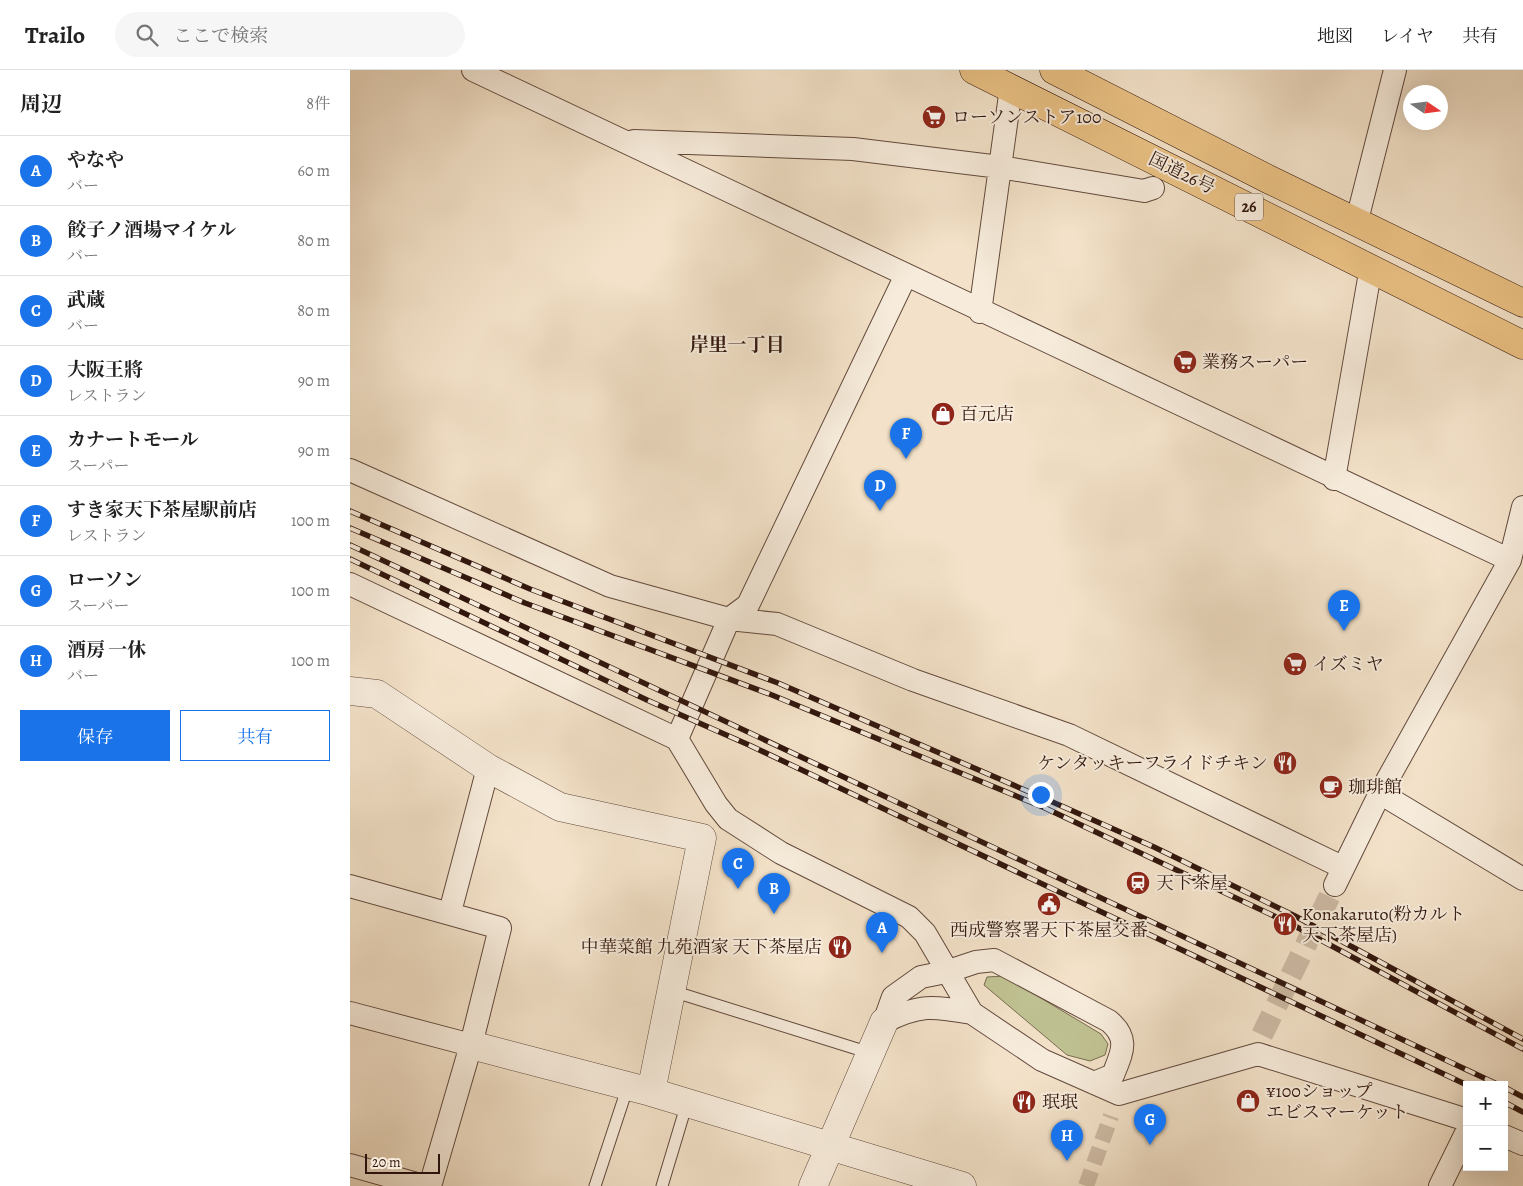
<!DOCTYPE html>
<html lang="ja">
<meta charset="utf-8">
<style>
body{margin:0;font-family:Alegreya,"Noto Serif JP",serif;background:#f6f6f6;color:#222}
.controls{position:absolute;right:15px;bottom:15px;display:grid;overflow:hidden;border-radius:0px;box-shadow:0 5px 20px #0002}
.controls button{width:45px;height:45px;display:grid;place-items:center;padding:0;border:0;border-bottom:1px solid #e0e0e0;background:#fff;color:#222;font:25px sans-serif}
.compass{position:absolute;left:1053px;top:15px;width:45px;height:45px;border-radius:50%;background:#fff;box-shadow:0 5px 20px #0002;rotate:103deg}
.scale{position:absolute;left:15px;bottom:12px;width:75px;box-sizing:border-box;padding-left:5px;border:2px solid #31160d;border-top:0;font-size:14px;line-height:18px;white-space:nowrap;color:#31160d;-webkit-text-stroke:4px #f7ecdc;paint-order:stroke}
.you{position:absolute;left:690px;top:724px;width:18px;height:18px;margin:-12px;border:4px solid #fff;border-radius:50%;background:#1a73e8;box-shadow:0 0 0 8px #1a73e833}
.badge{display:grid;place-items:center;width:32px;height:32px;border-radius:50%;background:#1a73e8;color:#fff;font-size:16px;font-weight:700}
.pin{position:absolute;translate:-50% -41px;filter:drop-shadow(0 1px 2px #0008)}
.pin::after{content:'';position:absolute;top:26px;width:18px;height:15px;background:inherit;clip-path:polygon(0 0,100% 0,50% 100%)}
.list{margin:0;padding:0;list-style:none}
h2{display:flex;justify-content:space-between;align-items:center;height:65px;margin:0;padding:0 20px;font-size:21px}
h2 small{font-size:16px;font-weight:400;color:#767676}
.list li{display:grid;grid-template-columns:32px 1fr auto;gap:15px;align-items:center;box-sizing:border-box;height:70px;padding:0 20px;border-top:1px solid #e0e0e0}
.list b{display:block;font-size:19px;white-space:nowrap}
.list p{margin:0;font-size:16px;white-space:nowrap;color:#767676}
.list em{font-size:16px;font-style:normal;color:#767676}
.actions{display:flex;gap:10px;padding:15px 20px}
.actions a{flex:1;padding:11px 0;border:1px solid #1a73e8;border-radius:0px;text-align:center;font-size:18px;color:#1a73e8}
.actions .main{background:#1a73e8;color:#fff}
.icon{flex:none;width:28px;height:28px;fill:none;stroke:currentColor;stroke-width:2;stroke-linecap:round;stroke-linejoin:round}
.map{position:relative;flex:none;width:1173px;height:1116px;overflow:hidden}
header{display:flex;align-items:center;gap:30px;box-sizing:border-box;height:70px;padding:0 25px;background:#fff;border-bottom:1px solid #e0e0e0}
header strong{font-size:24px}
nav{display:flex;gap:28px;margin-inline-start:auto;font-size:18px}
.search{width:350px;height:45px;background:#f6f6f6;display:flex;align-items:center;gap:12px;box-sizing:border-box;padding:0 18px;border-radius:28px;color:#767676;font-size:19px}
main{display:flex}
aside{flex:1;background:#fff}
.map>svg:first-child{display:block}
.green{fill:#c0c293;stroke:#786c50}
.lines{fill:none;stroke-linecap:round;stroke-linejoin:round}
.pedestrian-tunnel{stroke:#ccb9a3;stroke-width:16;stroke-dasharray:16 8;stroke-linecap:butt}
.minor-tunnel{stroke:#ccb9a3;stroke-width:22;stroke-dasharray:22 11;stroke-linecap:butt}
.service-casing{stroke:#62493c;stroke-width:13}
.minor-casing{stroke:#62493c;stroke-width:24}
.tertiary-casing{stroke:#62493c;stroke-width:29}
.trunk-casing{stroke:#31160d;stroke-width:29}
.service{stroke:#f7ecdc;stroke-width:11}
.minor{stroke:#f7ecdc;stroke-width:22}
.tertiary{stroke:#f7ecdc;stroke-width:28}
.trunk{stroke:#eac184;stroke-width:28}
.rail-casing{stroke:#31160d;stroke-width:5.5}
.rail{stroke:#f7ecdc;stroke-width:4;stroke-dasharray:11;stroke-linecap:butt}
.labels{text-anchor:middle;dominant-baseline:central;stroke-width:4;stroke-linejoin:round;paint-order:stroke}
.shield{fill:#f7ecdc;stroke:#6c564b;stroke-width:1}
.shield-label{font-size:16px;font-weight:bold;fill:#31160d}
.poi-label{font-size:18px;fill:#31160d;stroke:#f7ecdc;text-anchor:start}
.street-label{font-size:18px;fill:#31160d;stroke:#f7ecdc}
.neighbourhood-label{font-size:19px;font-weight:bold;fill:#31160d;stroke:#f7ecdc}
</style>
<header>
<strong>Trailo</strong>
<div class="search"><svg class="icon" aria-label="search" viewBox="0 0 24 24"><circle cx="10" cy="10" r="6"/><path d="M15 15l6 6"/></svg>ここで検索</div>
<nav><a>地図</a><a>レイヤ</a><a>共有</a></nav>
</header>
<main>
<aside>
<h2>周辺<small>8件</small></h2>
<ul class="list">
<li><span class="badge">A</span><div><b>やなや</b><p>バー</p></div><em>60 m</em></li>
<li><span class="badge">B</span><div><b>餃子ノ酒場マイケル</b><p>バー</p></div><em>80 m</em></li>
<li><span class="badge">C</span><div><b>武蔵</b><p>バー</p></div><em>80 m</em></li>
<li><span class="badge">D</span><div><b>大阪王將</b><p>レストラン</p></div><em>90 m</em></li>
<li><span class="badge">E</span><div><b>カナートモール</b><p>スーパー</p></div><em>90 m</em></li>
<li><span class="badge">F</span><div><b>すき家天下茶屋駅前店</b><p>レストラン</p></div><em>100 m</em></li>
<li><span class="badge">G</span><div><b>ローソン</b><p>スーパー</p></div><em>100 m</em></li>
<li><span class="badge">H</span><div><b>酒房 一休</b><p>バー</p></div><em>100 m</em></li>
</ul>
<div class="actions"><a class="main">保存</a><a>共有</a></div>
</aside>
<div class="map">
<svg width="1173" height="1116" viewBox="0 0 1173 1116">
<rect width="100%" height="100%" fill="#f3e2c9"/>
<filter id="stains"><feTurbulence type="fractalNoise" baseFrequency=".004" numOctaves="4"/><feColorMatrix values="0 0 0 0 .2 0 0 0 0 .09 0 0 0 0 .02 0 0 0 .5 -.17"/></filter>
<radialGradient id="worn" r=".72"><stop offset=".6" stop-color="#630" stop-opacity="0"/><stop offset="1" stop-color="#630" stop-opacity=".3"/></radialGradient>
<path class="green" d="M654,906L751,964L758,974L755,985L740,991L717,985L634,915L637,907Z"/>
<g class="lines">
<path class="pedestrian-tunnel" d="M736,1116L761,1046"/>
<path class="minor-tunnel" d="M912,965L985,815"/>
<g class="service-casing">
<path id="service" d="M322,921L520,983
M245,1116L278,1016
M312,1116L337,1033"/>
</g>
<g class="minor-casing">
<path id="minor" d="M123,0L1160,490
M284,71L503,79L650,97L794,121L803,118
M1007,150L1045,0
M630,242L661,18
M0,400L260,516L379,549L427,554L563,610L719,665L992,797
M984,409L1021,197
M0,514L327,669L366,734L378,749L431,783L559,847L575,863L622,943L692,990L769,1024L908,984L1117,1050
M327,669L379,549L398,535L556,205
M1030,723L1173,809
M985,815L1030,723L1160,490L1173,437
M0,816L150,858L121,975L80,1116
M100,842L138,698
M0,943L121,975
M534,952L543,927L571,907L596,902L626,892L644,890L759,951C780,969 772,982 763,1005L744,1013
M534,952C570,934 582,936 622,943
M1154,1066L1173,1074
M0,1095L74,1116
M1090,1116L1117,1061"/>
</g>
<g class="tertiary-casing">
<path id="tertiary" d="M0,621L27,624L138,698L210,737L352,768L301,1022
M121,975L301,1022L612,1116
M463,1116L534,952"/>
</g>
<g class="trunk-casing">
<path id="trunk" d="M624,0L1173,275
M704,0L920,110L1173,233"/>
</g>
<use href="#service" class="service"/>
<use href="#minor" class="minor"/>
<use href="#tertiary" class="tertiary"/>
<use href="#trunk" class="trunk"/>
<g class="rail-casing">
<path id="rail" d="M0,441L180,519L428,613L698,730L804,777L945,846L1173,969
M0,458L175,533L422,625L695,738L941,854L1173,979
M0,475L1149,1015
M0,489L297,630L399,675L1117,1015
M1154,1017L1173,1027
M1154,1032L1173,1042"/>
</g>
<use href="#rail" class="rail"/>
</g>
<defs>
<g id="supermarket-disc" transform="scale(1.25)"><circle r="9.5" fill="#8f2418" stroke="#f7ecdc"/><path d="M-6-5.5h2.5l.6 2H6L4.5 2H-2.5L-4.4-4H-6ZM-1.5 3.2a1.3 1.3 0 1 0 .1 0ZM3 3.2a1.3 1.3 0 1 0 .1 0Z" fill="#fff"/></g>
<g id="shop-disc" transform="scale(1.25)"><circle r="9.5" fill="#8f2418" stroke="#f7ecdc"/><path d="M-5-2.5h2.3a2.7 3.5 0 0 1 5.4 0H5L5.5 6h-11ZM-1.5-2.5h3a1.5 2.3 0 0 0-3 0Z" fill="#fff"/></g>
<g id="restaurant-disc" transform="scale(1.25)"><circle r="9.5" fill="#8f2418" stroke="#f7ecdc"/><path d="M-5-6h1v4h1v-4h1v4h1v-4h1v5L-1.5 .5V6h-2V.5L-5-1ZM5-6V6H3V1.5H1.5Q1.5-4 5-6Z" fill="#fff"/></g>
<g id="cafe-disc" transform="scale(1.25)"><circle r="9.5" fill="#8f2418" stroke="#f7ecdc"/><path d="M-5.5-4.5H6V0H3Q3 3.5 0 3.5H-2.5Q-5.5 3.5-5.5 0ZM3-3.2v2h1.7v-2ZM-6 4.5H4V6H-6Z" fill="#fff"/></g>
<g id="station-disc" transform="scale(1.25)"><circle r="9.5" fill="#8f2418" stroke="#f7ecdc"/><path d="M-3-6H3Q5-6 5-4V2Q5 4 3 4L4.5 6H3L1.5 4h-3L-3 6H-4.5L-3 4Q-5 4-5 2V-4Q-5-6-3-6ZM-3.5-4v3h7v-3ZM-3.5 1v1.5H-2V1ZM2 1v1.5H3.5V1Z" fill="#fff"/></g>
<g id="civic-disc" transform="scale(1.25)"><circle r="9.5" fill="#8f2418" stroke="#f7ecdc"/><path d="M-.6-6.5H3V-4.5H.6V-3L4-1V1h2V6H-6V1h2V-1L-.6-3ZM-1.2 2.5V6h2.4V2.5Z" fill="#fff"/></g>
</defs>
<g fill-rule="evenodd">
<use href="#supermarket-disc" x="584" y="47"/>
<use href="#supermarket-disc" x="835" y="292"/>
<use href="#shop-disc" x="593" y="344"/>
<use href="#supermarket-disc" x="945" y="594"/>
<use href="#restaurant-disc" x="935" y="693"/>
<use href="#cafe-disc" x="981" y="717"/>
<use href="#station-disc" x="788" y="813"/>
<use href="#civic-disc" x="699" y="834"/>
<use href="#restaurant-disc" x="935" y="854"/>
<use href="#restaurant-disc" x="490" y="877"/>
<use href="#shop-disc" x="898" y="1031"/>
<use href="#restaurant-disc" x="674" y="1032"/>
</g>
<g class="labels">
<rect class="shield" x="885" y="123.5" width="28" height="27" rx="4"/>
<g class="shield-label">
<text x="899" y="137">26</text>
</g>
<g class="poi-label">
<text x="602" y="47">ローソンストア100</text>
<text x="852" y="292">業務スーパー</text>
<text x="610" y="344">百元店</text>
<text x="962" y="594">イズミヤ</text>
<text x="918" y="693" text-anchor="end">ケンタッキーフライドチキン</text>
<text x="998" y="717">珈琲館</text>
<text x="806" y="813">天下茶屋</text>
<text x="952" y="844">Konakaruto(粉カルト<tspan x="952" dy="21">天下茶屋店)</tspan></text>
<text x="699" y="860" text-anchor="middle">西成警察署天下茶屋交番</text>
<text x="472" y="877" text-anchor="end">中華菜館 九苑酒家 天下茶屋店</text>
<text x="916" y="1021">¥100ショップ<tspan x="916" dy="21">エビスマーケット</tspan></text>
<text x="692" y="1032">珉珉</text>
</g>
<g class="street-label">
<text transform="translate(832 103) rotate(26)">国道26号</text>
</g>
<g class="neighbourhood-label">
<text x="387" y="275">岸里一丁目</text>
</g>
</g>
<rect width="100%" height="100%" filter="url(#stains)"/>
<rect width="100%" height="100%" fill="url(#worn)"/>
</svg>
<div class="controls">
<button>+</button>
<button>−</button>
</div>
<svg class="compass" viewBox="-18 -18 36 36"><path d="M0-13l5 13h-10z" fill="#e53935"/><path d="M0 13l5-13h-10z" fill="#767676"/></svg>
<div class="scale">20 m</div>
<div class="you"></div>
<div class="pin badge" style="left:532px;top:883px">A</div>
<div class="pin badge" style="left:424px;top:844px">B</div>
<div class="pin badge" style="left:388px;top:819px">C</div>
<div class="pin badge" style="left:530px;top:441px">D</div>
<div class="pin badge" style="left:994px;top:561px">E</div>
<div class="pin badge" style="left:556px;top:389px">F</div>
<div class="pin badge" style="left:800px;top:1075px">G</div>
<div class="pin badge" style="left:717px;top:1091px">H</div>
</div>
</main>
